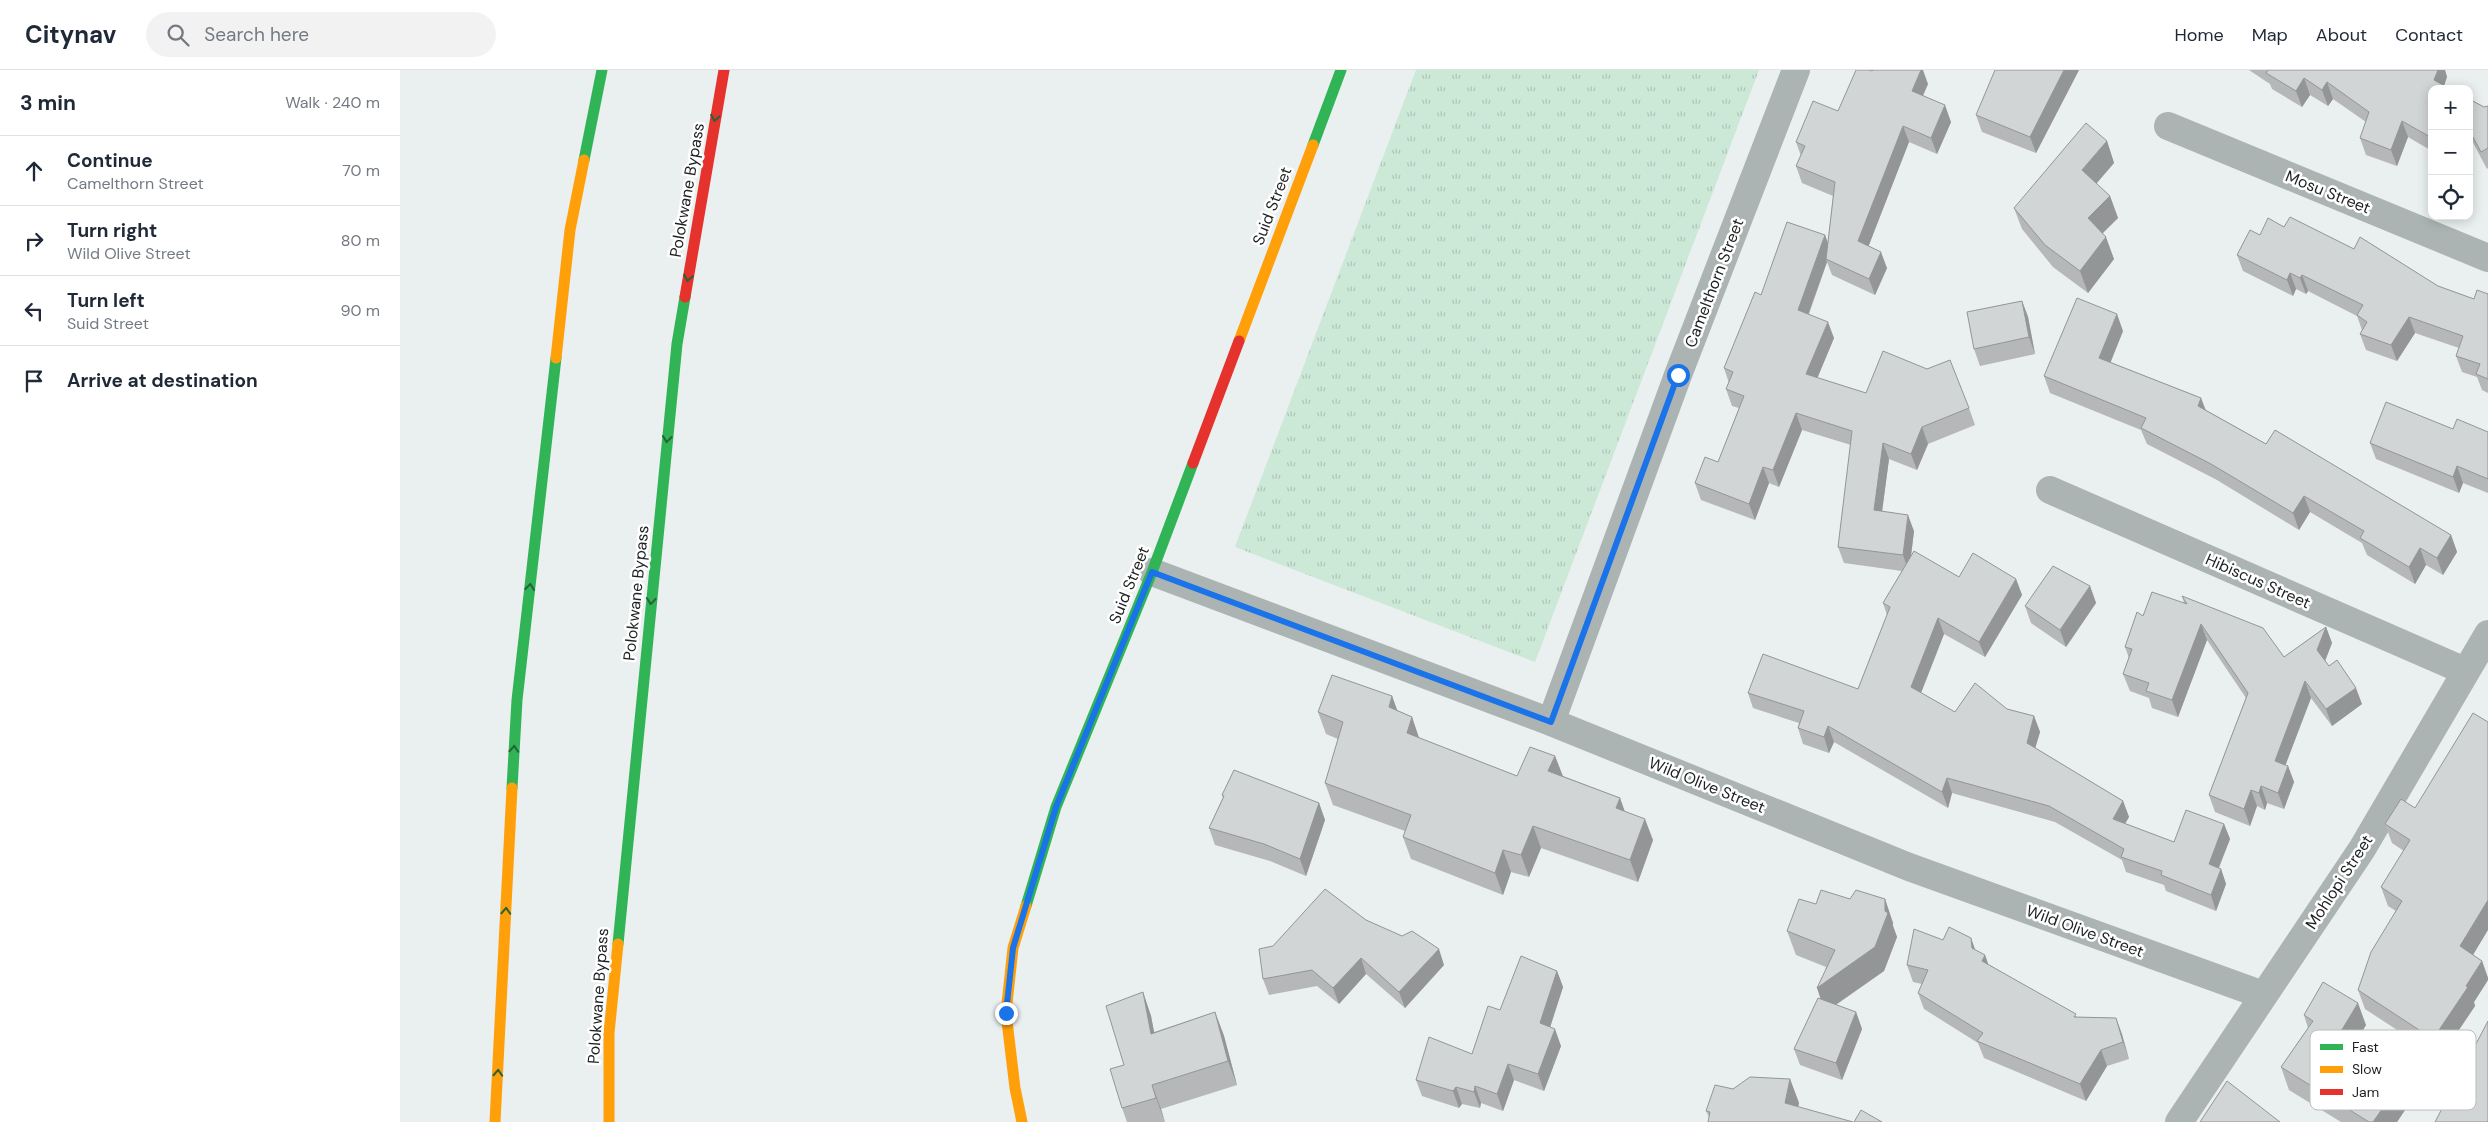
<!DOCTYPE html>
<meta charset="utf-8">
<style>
body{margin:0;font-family:"DM Sans",sans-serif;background:#f2f2f3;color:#1f2937}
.controls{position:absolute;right:15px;top:15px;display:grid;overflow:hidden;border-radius:10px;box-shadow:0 2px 12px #0003}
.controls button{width:45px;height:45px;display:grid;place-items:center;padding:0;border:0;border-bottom:1px solid #e0e1e3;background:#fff;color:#1f2937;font:25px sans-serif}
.stop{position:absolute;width:15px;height:15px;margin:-11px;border:4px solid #1a73e8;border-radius:50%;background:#fff}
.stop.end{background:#1a73e8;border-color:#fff;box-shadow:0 1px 5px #0008}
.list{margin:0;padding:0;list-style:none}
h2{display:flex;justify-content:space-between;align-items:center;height:65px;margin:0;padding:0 20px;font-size:21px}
h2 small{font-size:16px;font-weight:400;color:#747a83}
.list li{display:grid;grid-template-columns:32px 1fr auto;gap:15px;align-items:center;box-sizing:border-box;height:70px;padding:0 20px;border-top:1px solid #e0e1e3}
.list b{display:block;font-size:19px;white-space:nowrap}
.list p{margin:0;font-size:16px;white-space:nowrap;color:#747a83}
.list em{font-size:16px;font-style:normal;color:#747a83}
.icon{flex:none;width:28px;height:28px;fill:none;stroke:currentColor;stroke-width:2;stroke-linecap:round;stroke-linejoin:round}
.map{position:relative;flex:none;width:2088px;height:1052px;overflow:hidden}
header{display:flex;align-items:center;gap:30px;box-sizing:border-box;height:70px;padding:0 25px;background:#fff;border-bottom:1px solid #e0e1e3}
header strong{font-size:24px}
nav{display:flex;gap:28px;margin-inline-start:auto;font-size:18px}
.search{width:350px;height:45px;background:#f2f2f3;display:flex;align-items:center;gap:12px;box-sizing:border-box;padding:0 18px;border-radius:28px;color:#747a83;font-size:19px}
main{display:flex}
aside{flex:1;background:#fff}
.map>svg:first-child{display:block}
.park{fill:url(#park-tufts)}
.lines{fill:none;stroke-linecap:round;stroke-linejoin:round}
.street{stroke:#acb4b3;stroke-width:28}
.fast{stroke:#30b455;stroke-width:11}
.slow{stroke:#ff9f0a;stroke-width:11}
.jam{stroke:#e5322d;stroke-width:11}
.wall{fill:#b5b7b8}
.shaded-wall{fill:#939596}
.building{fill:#d2d5d6;stroke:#939596}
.oneway{stroke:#266338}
.route{stroke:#1a73e8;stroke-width:6}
.labels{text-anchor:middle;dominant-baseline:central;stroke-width:5;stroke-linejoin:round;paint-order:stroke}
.street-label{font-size:16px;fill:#1d2021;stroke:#fff}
.key{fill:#fff;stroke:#bbbcbc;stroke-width:1}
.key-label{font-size:14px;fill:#1d2021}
</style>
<header>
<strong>Citynav</strong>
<div class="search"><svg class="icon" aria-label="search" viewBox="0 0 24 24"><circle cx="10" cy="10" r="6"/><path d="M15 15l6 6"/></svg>Search here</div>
<nav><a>Home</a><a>Map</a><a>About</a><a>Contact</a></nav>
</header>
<main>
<aside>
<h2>3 min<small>Walk · 240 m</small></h2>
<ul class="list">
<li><svg class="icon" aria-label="ahead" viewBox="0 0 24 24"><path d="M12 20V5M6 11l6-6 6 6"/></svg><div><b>Continue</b><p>Camelthorn Street</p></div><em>70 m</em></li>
<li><svg class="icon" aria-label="right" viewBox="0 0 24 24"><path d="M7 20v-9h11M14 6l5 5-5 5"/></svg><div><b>Turn right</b><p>Wild Olive Street</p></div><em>80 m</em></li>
<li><svg class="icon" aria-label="left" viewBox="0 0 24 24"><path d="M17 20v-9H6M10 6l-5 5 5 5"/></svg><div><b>Turn left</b><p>Suid Street</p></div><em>90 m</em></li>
<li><svg class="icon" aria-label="arrive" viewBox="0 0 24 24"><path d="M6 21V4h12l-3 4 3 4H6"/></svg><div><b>Arrive at destination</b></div></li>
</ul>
</aside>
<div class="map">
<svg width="2088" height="1052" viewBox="0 0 2088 1052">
<defs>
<pattern id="park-tufts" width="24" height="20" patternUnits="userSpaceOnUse" patternTransform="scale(1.25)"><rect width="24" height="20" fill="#cce8d7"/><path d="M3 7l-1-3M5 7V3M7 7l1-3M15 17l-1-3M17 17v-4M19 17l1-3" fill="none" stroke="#afc7b8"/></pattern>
</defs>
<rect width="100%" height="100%" fill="#eaefef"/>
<path class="park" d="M1016,0H1359L1135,592L835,477Z"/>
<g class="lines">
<path class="street" d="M1768,56L2088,188
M1650,420L2065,601
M752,502L1151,652L1509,797L1863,925
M1151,652L1278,305L1396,0
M1779,1052L1962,779L2088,564"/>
<path class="fast" d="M913,75L941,0
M184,90L202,0
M112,718L117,630L156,288
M626,836L656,737L752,502L793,393
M218,874L277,274L285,227"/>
<path class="slow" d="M839,271L913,75
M156,288L170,160L184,90
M95,1052L112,718
M209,1052V963L218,874
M622,1052L615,1018L606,943L613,878L626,836"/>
<path class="jam" d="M285,227L324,0
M793,393L839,271"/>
</g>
<path class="wall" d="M1679,0L1636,83L1582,62L1576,45Z
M1849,0H2045L2047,7L2032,19V81L2008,67L1997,96L1966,85L1960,68L1966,52L1933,29L1928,36L1910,25L1902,37L1872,19L1870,14Z
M1472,1L1528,14L1523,25L1551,52L1537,84L1509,72L1468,176L1487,198L1475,225L1432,205L1427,192L1409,244L1434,268L1417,308L1466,323L1569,338L1575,355L1528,374L1517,400L1489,389L1482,441L1514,461L1511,486L1559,507L1616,509L1622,525L1585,587L1544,564L1521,623L1555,642L1607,639L1634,646L1640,662L1635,678L1723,731L1729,747L1725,754L1774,772L1824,754L1830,769L1819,798L1821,799L1826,814L1816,841L1766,821L1764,815L1726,802L1722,790L1655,752L1552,723L1548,738L1434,672L1429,683L1403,674L1398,658L1399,653L1353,638L1348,623L1458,619L1487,545L1483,533L1502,501L1444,493L1438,477L1451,375L1402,360L1379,417L1369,413L1355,450L1301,430L1295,413L1318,392L1339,338L1332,336L1326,319L1329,313L1324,298L1361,225L1425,165L1428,173L1433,126L1402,113L1396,96L1401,86L1396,72L1438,41Z
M2069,29L2084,37L2088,36V98L2087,99L2070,67L2069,68Z
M1707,71L1714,93L1696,114L1710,126L1718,148L1702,163L1714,189L1688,223L1653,197L1622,159L1614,138Z
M1884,157L1954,179L2038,216L2074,229L2088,224V323L2082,320L2077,307L2062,302L2056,286L2059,278L2015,263L1997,291L1966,280L1960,264L1962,260L1957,246L1908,221L1906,224L1896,219L1893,226L1843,201L1837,185L1860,165Z
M1622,231L1628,247L1635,284L1580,296L1574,279Z
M1723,261L1710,292L1801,328L1806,340L1866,374L2051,465L2057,482L2043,505L2026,495L2015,514L1967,485L1962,473L1910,442L1899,460L1817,410L1747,374L1741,360L1650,323L1644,306Z
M2053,359L2088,362V423L2063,413L2059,423L1976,389L1970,373Z
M1690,516L1696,533L1666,577L1631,553L1625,536Z
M1782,526L1884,587L1926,557L1932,573L1925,591L1962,634L1932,656L1911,628L1885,695L1888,696L1894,712L1884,739L1867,733L1865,740L1857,736L1850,756L1815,742L1809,725L1846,628L1807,570L1778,647L1752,638L1749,628L1730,621L1723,604L1729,588L1725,577L1743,546L1784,533Z
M992,626L997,640L1012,647L1019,668L1117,706L1155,686L1163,706L1220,728L1224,741L1253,770L1238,812L1141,778L1129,807L1111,802L1103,825L1011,789L1003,767L1005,761L933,735L925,713L938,669L926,664L918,642Z
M822,725L919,733L925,750L906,806L870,791L815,775L809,758L823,728Z
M2001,729L2073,885L2082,891L2088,908V910L2074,932L2075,936L2040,988L1965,939L1958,920L1996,841L1988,836L1981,817L2004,781L1992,773L1985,754Z
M1450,829H1485L1493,853V856L1497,867L1484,901L1436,935L1456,942L1462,959L1442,1010L1400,995L1394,979L1420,928L1426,897L1396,885L1387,861L1416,834Z
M966,850L1044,895L1005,938L966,904L939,934L917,916L869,925L863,909L873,876Z
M1571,868L1575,880L1585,885L1588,894L1677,947L1716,948L1729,989L1707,996L1686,1031L1584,988L1578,973L1524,939L1518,923L1522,914L1513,912L1507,895L1543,870Z
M1157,901L1163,917L1150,957L1161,976L1144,1021L1114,1010L1103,1041L1081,1033L1080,1038L1062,1034L1059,1038L1022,1026L1016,1010L1072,984L1100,940Z
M743,922L751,946L754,962L815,942L824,966L837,1015L761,1039L765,1052H727L722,1038L724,995Z
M1904,945L1966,955L1952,978L2003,1009L2011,1031L1997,1052H1941L1889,1020L1881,997L1908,958Z
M1390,1009L1399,1033L1398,1037L1309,1047L1306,1041L1333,1019Z"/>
<path class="shaded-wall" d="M1521,0H1523L1528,14L1518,37L1512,21Z
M1664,0H1679L1636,83L1630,67Z
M2038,0H2045L2047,7L2043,19L2034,10Z
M1904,8L1910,25L1902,37L1896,21Z
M1927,12L1933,29L1928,36L1922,20Z
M1545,35L1551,52L1537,84L1531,68Z
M2002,51L2008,67L1997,96L1991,80Z
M1503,56L1509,72L1464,188L1458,171Z
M1707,71L1714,93L1689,122L1682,100Z
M1710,126L1718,148L1696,170L1688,148Z
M1425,165L1431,182L1426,189L1427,192L1404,256L1398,240Z
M1706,167L1714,189L1688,223L1680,201Z
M1481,182L1487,198L1475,225L1469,209Z
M1890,203L1896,219L1893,226L1887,210Z
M1902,205L1908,221L1906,224L1900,208Z
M1622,231L1628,247L1635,284L1629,267Z
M1717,244L1723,261L1706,304L1699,288Z
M2009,247L2015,263L1997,291L1991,275Z
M1428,252L1434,268L1412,321L1406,304Z
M1801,328L1807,345L1798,336Z
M1396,343L1402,360L1379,417L1373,400Z
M1522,357L1528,374L1517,400L1511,384Z
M1483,373L1489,389L1480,457L1474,440Z
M2057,396L2063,413L2059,423L2053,407Z
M1363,397L1369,413L1355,450L1349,434Z
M1904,426L1910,442L1899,460L1893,443Z
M1508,445L1514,461L1509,502L1503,485Z
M2051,465L2057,482L2043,505L2037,488Z
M2020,478L2026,495L2015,514L2009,497Z
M1616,509L1622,525L1585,587L1579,572Z
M1690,516L1696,533L1666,577L1660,560Z
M1538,548L1544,564L1517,633L1511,617Z
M1801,554L1807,570L1778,647L1772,630Z
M1926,557L1932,573L1923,596L1917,580Z
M1905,611L1911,628L1881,707L1875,691Z
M1956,618L1962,634L1932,656L1926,639Z
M992,626L1000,648L989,637Z
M1634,646L1640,662L1632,689L1627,673Z
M1012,647L1019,668L1007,663Z
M1428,656L1434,672L1429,683L1424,667Z
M1155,686L1163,707L1148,701Z
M1888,696L1894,712L1884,739L1878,723Z
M1547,708L1552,723L1548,738L1542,722Z
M1861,716L1867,733L1865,740L1859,723Z
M1851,720L1857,736L1850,756L1844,739Z
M1220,728L1228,750L1216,738Z
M1723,731L1729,747L1718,765L1713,749Z
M919,733L925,750L906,806L900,789Z
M1245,749L1253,770L1238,812L1230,790Z
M1824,754L1830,769L1814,809L1809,794Z
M1133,756L1141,778L1129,807L1121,785Z
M1103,780L1111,802L1103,825L1095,803Z
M1821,799L1826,814L1816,841L1811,825Z
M1485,829L1493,853V856L1497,867L1484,901L1425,942L1417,918L1485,841Z
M2088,830V860L2067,895L2060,876Z
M1571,868L1577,885L1572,878Z
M1039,879L1044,895L1005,938L999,922Z
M1585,885L1591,902L1582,891Z
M961,888L966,904L939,934L933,918Z
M2082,891L2088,908V910L2074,932L2075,936L2040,988L2033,969L2066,916Z
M1157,901L1163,917L1146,970L1140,953Z
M743,922L751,946L759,988L751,964Z
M1958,933L1966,955L1945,990L1937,968Z
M815,942L824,966L837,1015L828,991Z
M1456,942L1462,959L1442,1010L1436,993Z
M1716,948L1722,964L1729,989L1723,972Z
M1155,959L1161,976L1144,1021L1138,1004Z
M1701,980L1707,996L1686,1031L1680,1014Z
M1108,994L1114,1010L1103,1041L1097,1024Z
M1390,1009L1399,1033L1395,1052L1385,1033Z
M2003,1009L2011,1031L1997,1052H1973Z
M752,1015L761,1039L765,1052L756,1028Z
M1075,1016L1081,1033L1080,1038L1074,1022Z
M1056,1017L1062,1034L1059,1038L1053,1021Z"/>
<path class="building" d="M1456,0H1469L1472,1L1473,0H1521L1512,21L1545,35L1531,68L1503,56L1458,171L1481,182L1469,209L1426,189L1435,112L1396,96L1405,76L1396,72L1413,31L1438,41Z
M1595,0H1664L1630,67L1576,45Z
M1868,0H2038L2034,10L2051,19H2032V68L2002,51L1991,80L1960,68L1969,42L1927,12L1922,20L1904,8L1896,21L1866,3Z
M2069,29L2084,37L2088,36V78L2081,82L2069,60Z
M1686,53L1707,71L1682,100L1710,126L1688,148L1706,167L1680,201L1645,175L1614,138Z
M1890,147L1954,179L1960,167L2038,216L2074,229L2077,220L2088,224V309L2076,304L2080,294L2056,286L2063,266L2009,247L1991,275L1960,264L1967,252L1957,245L1963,235L1902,205L1900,208L1890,203L1887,210L1837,185L1850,160L1860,165L1868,148L1884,157Z
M1387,152L1425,165L1398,240L1428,252L1406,304L1466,323L1483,281L1527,299L1550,290L1569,338L1522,357L1511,384L1483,373L1474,440L1508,445L1503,485L1438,477L1452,361L1396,343L1373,400L1363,397L1349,434L1295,413L1305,387L1318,392L1344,326L1326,319L1333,302L1324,298L1355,222L1361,225Z
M1677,228L1717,244L1699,288L1801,328L1798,336L1866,374L1875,360L2051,465L2037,488L2020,478L2009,497L1960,468L1964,461L1904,426L1893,443L1811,394L1741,358L1746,348L1644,306Z
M1622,231L1629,267L1574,279L1567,242Z
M1986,332L2053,359L2057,349L2088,362V409L2057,396L2053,407L1970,373Z
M1514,481L1559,507L1573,483L1616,509L1579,572L1538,548L1511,617L1555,642L1575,613L1607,639L1634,646L1627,673L1723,731L1713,749L1774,772L1786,740L1824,754L1809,794L1821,799L1811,825L1761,805L1762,801L1721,787L1724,779L1649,736L1547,708L1542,722L1428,656L1424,667L1398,658L1404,641L1348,623L1363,584L1458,619L1490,537L1483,533Z
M1653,496L1690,516L1660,560L1625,536Z
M1752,522L1787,534L1782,526L1863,558L1884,587L1926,557L1917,580L1929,596L1937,590L1956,618L1926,639L1905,611L1875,691L1888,696L1878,723L1861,716L1859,723L1851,720L1844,739L1809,725L1848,623L1801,554L1772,630L1746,621L1749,613L1723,604L1732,579L1725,577L1737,542L1743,546Z
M932,605L992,626L989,637L1012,647L1007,663L1117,706L1130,677L1155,686L1148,701L1220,728L1216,738L1245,749L1230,790L1133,756L1121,785L1103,780L1095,803L1003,767L1011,745L925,713L943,652L918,642Z
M2073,643L2088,652V830L2060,876L2082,891L2066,916L2068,917L2033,969L1958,920L1971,882L2002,831L1981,817L2010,770L1985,754L2001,729L2015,738Z
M834,700L919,733L900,789L864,774L809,758L824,726L822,725Z
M925,819L966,850L1002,866L1012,861L1039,879L999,922L961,888L933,918L912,900L863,909L859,879L873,876Z
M1421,820L1450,829L1456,820L1485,829V841L1488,843L1475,877L1417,918L1435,880L1387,861L1399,829L1416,834Z
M1549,857L1571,868L1572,878L1585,885L1582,891L1676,944L1674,947L1716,948L1723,972L1701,980L1680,1014L1577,971L1583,963L1518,923L1528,900L1507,895L1514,859L1543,870Z
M1121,886L1157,901L1140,953L1155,959L1138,1004L1108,994L1097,1024L1075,1016L1074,1022L1056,1017L1053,1021L1016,1010L1029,967L1072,984L1088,936L1100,940Z
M1923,912L1958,933L1937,968L2003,1009L1973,1052H1969L1881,997L1913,951L1904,945Z
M743,922L751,964L815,942L828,991L752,1015L756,1028L722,1038L710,999L724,995L706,936Z
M1418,928L1456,942L1436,993L1394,979Z
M2088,951V1052H2035Z
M1350,1007L1390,1009L1385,1033L1453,1052H1308L1310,1042L1306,1041L1315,1015L1333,1019Z
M1827,1011L1880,1052H1800Z
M1461,1040L1482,1052H1454Z"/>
<defs><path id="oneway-chevron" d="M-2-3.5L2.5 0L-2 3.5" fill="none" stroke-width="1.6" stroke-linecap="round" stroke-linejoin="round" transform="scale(1.25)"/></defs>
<g class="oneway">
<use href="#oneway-chevron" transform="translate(315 48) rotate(100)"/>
<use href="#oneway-chevron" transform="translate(288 208) rotate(100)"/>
<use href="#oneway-chevron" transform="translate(267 369) rotate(96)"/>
<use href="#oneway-chevron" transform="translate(130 517) rotate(-83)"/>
<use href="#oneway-chevron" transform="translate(251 531) rotate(96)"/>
<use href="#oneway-chevron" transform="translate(114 679) rotate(-87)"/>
<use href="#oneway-chevron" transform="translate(106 841) rotate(-87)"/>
<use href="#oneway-chevron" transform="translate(98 1003) rotate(-87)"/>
</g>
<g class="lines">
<path class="route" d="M606,943L613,878L656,737L752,502L1151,652L1278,305"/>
</g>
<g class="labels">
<g class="street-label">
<text transform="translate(287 120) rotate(-80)">Polokwane Bypass</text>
<text transform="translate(1928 122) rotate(22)">Mosu Street</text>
<text transform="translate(872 136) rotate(-69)">Suid Street</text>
<text transform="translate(1314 213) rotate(-69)">Camelthorn Street</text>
<text transform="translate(1858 511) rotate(24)">Hibiscus Street</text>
<text transform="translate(729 515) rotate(-68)">Suid Street</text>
<text transform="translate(236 523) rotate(-84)">Polokwane Bypass</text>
<text transform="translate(1307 715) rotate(22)">Wild Olive Street</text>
<text transform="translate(1939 812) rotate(-57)">Mohlopi Street</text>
<text transform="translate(1685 861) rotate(20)">Wild Olive Street</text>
<text transform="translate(198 926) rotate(-86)">Polokwane Bypass</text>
</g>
</g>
<rect x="1910" y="960" width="166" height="80" rx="8" class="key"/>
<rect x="1920" y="974" width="23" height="6" fill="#30b455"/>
<rect x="1920" y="996" width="23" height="7" fill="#ff9f0a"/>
<rect x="1920" y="1019" width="23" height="6" fill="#e5322d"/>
<g class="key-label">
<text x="1952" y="982">Fast</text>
<text x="1952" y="1004">Slow</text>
<text x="1952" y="1027">Jam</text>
</g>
</svg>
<div class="controls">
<button>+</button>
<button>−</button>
<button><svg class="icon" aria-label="locate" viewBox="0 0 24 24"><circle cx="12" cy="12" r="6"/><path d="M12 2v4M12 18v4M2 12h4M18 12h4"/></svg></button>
</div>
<div class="stop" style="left:1278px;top:305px"></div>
<div class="stop end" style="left:606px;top:943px"></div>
</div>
</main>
